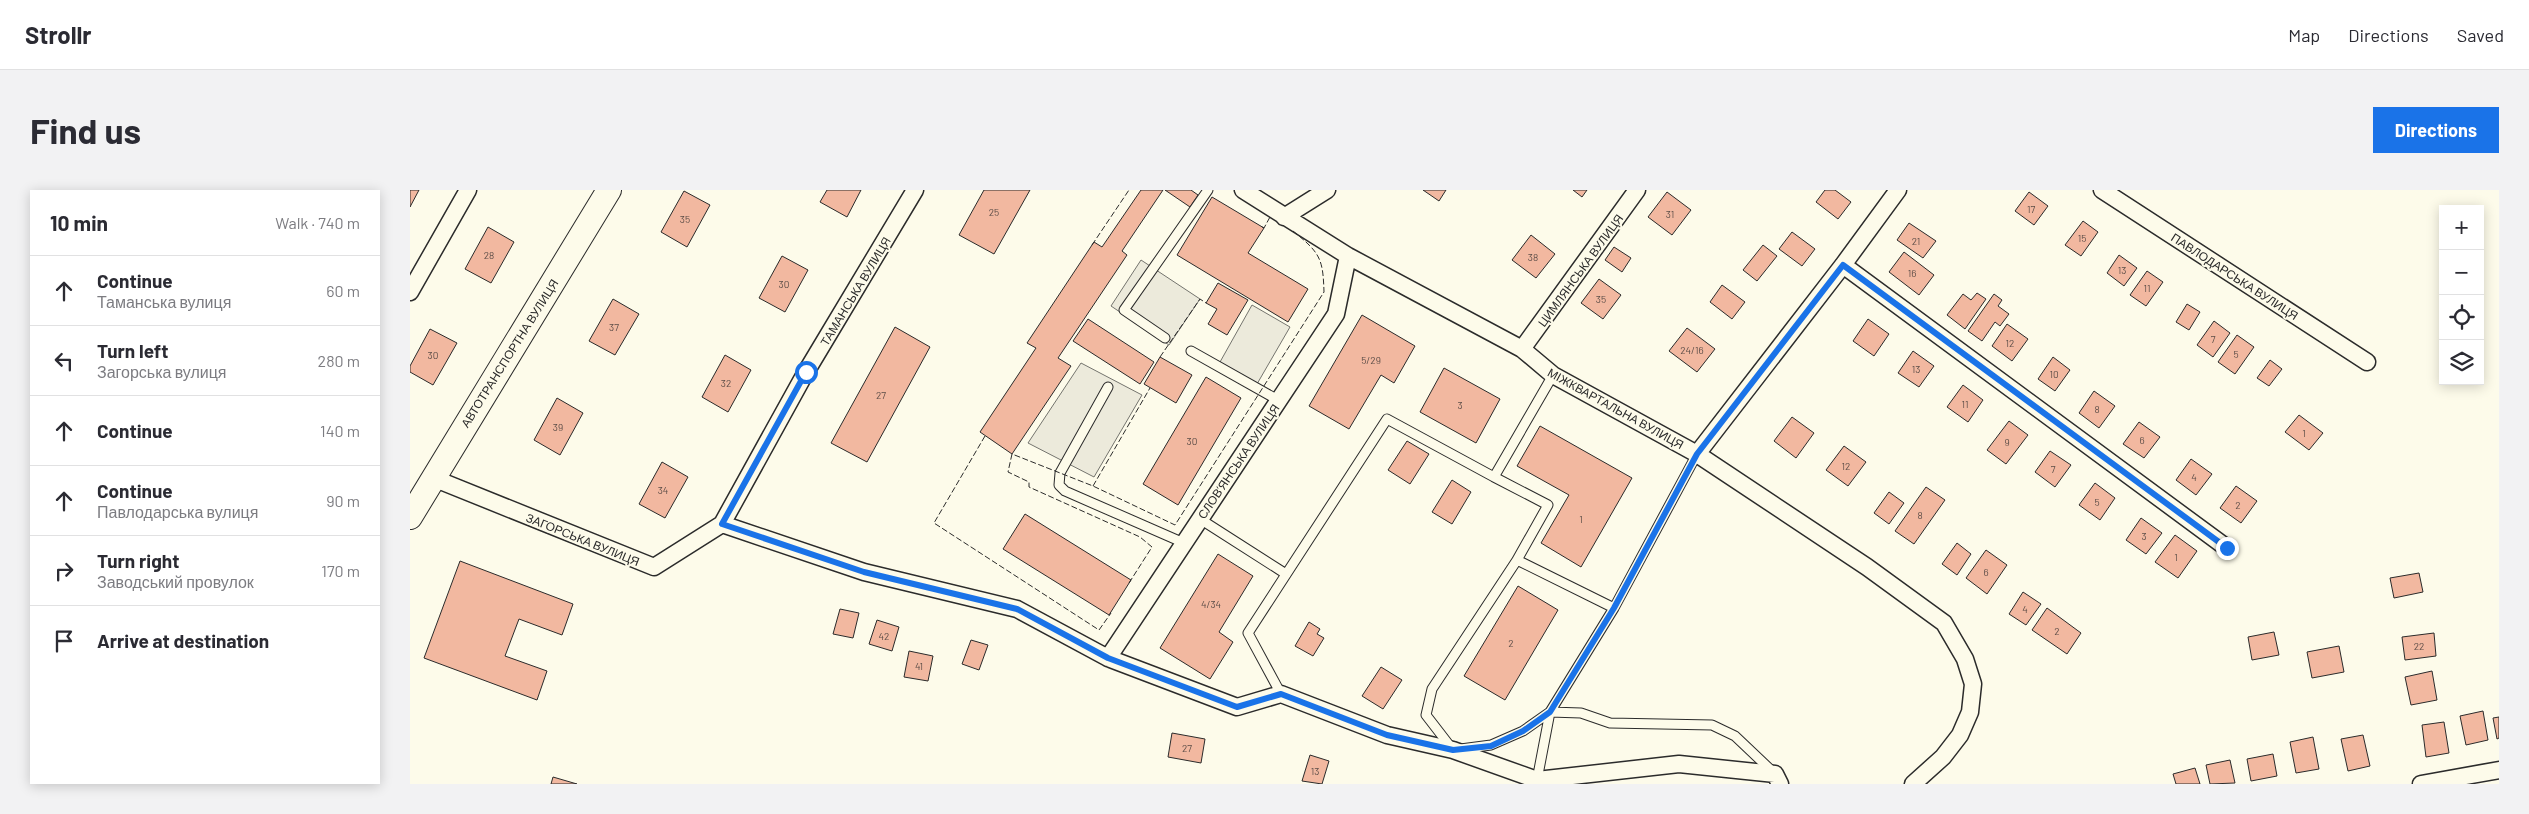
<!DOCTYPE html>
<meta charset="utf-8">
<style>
body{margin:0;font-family:Barlow,sans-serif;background:#f2f2f3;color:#2b2b33}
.controls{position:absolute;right:15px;top:15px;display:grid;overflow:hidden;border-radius:0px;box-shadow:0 2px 12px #0003}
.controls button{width:45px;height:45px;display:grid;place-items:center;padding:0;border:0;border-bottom:1px solid #e1e1e2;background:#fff;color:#2b2b33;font:25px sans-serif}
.stop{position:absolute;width:15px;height:15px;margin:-11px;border:4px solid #1a73e8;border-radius:50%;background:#fff}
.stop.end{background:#1a73e8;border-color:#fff;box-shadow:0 1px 5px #0008}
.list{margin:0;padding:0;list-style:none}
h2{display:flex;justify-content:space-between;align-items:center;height:65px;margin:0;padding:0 20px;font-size:21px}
h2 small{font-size:16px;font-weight:400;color:#7c7c81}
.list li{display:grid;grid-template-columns:32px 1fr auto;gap:15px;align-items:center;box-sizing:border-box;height:70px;padding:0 20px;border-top:1px solid #e1e1e2}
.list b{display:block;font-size:19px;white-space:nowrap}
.list p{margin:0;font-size:16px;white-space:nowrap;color:#7c7c81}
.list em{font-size:16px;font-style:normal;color:#7c7c81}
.icon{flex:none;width:28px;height:28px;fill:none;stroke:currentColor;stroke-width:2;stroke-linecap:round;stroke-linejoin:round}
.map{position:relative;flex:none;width:2089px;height:594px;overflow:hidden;border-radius:0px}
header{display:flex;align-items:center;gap:30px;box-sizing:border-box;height:70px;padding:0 25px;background:#fff;border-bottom:1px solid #e1e1e2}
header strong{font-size:24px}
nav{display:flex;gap:28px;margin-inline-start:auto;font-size:18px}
.intro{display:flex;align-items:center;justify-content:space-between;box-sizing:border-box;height:120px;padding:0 30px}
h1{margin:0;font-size:35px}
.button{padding:12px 22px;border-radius:0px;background:#1a73e8;color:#fff;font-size:18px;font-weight:700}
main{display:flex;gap:30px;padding:0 30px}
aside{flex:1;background:#fff;border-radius:0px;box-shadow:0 2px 12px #0003}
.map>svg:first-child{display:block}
.parking{fill:#eceadb;stroke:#74746e}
.building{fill:#f2b8a0;stroke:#2b2b2b}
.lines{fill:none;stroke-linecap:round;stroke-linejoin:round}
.lane-casing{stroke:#2b2b2b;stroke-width:11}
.street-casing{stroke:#2b2b2b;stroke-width:19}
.secondary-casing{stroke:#2b2b2b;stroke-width:26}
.lane{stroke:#fdfbea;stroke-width:9}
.street{stroke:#fdfbea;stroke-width:16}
.secondary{stroke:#fdfbea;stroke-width:24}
.fence{stroke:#2b2b2b;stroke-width:1;stroke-dasharray:6 2.5;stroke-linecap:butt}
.route{stroke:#1a73e8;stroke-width:6}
.labels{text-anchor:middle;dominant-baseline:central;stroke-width:4;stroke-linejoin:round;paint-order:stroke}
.number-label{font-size:10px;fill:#5d4e48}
.street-label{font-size:12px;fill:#2b2b2b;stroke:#fdfbea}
</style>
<header>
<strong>Strollr</strong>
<nav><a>Map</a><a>Directions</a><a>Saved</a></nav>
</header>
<div class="intro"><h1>Find us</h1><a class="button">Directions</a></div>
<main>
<aside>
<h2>10 min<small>Walk · 740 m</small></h2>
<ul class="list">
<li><svg class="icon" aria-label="ahead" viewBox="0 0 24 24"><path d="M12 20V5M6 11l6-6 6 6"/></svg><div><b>Continue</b><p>Таманська вулиця</p></div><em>60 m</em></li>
<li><svg class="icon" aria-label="left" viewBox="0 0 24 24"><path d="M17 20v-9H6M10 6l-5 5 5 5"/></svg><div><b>Turn left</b><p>Загорська вулиця</p></div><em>280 m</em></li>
<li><svg class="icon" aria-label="ahead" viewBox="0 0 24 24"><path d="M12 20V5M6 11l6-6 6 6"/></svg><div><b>Continue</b></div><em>140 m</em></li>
<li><svg class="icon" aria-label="ahead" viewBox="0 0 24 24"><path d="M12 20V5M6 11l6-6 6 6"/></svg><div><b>Continue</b><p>Павлодарська вулиця</p></div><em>90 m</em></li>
<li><svg class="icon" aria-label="right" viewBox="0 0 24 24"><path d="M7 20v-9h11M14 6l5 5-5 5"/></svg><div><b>Turn right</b><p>Заводський провулок</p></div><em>170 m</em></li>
<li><svg class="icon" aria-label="arrive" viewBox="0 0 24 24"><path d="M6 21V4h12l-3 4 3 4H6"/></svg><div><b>Arrive at destination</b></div></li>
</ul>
</aside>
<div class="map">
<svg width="2089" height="594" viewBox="0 0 2089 594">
<rect width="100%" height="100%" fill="#fdfbea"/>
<path class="parking" d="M731,70L790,109L759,155L701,116Z
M842,115L880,137L847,194L810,172Z
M671,173L732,205L684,287L618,253Z"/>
<path class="building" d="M0,0H9L0,17Z
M417,0H451L437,27L410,12Z
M574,0H620L584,64L549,45Z
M731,0H753L712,61L717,65L648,168L661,176L602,264L570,242L626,158L617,153L684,52L692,57Z
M755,0H781L788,5L780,17Z
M1013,0H1036L1029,11Z
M1163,0H1177L1172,7Z
M1415,0H1425L1441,12L1428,29L1406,12Z
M274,1L300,15L277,57L251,42Z
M1257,2L1281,20L1262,45L1238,27Z
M1619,2L1638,16L1624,35L1605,21Z
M802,7L854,38L838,63L898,99L878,132L767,65Z
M1673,31L1688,42L1671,66L1655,55Z
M1499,33L1526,51L1513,68L1487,50Z
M78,37L104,52L81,93L55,79Z
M1382,42L1405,59L1392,76L1369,59Z
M1121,45L1145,64L1126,88L1102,70Z
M1353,55L1367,66L1347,91L1333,80Z
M1204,57L1221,68L1212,82L1195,70Z
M1494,62L1524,85L1509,105L1479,82Z
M1709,65L1727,78L1714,96L1697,83Z
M372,66L398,80L375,122L349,108Z
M1737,81L1753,92L1736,116L1720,105Z
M1189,89L1211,105L1193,129L1171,113Z
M808,93L838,110L817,145L798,134L807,119L796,113Z
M1312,95L1335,112L1322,129L1300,112Z
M1567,103L1576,109L1555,139L1537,125L1553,104L1561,110Z
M1584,104L1592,110L1588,116L1599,124L1590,136L1585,132L1572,151L1558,141Z
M203,109L229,124L205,165L179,151Z
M1777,114L1790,122L1779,140L1766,132Z
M952,125L1005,156L984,193L971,185L939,239L899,216Z
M678,129L744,172L730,194L663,151Z
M1458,129L1479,144L1464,166L1443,151Z
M1804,131L1820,143L1803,167L1787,155Z
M1597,134L1618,149L1602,171L1582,156Z
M485,137L520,157L457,272L421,253Z
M1277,138L1305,159L1287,182L1259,161Z
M20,139L47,153L23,195L0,182V176Z
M1827,145L1844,157L1825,184L1808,172Z
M1503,161L1524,176L1509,197L1488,183Z
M315,165L341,180L318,222L292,207Z
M750,167L782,185L766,213L734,194Z
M1643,167L1660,180L1645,201L1628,189Z
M1860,170L1872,179L1859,196L1847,188Z
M1034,178L1090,209L1066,253L1010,222Z
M796,187L831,208L768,315L733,294Z
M1553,195L1573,210L1558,232L1537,217Z
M1684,201L1705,216L1689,238L1669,223Z
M147,208L173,223L150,265L124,250Z
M1889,225L1913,243L1899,260L1875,242Z
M1382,227L1404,243L1386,268L1364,251Z
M1599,231L1618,245L1596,274L1577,260Z
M1729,232L1750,247L1734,268L1713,254Z
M1130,236L1222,288L1171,377L1131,353L1159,305L1107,276Z
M997,251L1019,264L1000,294L978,280Z
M1434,256L1456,272L1438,296L1416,280Z
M1640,261L1661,275L1645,297L1625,282Z
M1781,269L1802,284L1786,305L1766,290Z
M252,272L278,287L255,328L229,314Z
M1042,290L1061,302L1042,334L1022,322Z
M1685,293L1705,308L1690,330L1669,315Z
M1826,296L1847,311L1831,333L1810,318Z
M1516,297L1535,310L1504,354L1485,341Z
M1479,302L1494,313L1479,334L1464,323Z
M615,324L721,390L699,425L593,359Z
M1731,328L1752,343L1736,364L1716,350Z
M1765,345L1787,361L1768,388L1745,372Z
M1547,353L1561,364L1547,385L1532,374Z
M1576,360L1597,375L1577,404L1556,388Z
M808,364L843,386L809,442L823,452L800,489L750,458Z
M50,371L163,414L152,445L109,429L95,466L137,481L127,510L14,468Z
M2009,383L2013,402L1984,408L1980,388Z
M1108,396L1148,420L1095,510L1054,486Z
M1613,402L1631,414L1616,435L1599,424Z
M1637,418L1671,443L1657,464L1622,440Z
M430,419L449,423L443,448L423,444Z
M467,430L489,437L482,461L459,454Z
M899,432L910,439L907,444L914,448L903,466L885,456Z
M1864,442L1869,465L1842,470L1838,447Z
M2024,443L2026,466L1995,470L1992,447Z
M561,450L578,455L569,480L552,474Z
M1929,456L1934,482L1902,488L1897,462Z
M499,461L523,466L518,491L494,487Z
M971,477L992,490L973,519L952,506Z
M2022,481L2027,510L2001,515L1995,487Z
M2073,521L2078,550L2056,555L2050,526Z
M2089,527V548L2087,549L2083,528Z
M2034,532L2039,563L2016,567L2012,535Z
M762,543L795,549L791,573L758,567Z
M1953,545L1960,576L1938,581L1931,549Z
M1903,547L1909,579L1886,583L1880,552Z
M1863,564L1867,586L1841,591L1837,569Z
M900,565L919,571L912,594L892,591Z
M1820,570L1825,593L1800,594L1796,575Z
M1785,578L1790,594H1766L1763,584Z
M143,587L167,594H141Z"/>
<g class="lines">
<g class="lane-casing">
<path id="lane" d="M755,148L714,120L798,0
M781,161L868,210
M698,197L650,283L649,295L655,301L774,353
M790,329L876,384
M1107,370L1138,315L1084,287L1143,185
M1204,418L1107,370L1022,499L1016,525L1043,560L1081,555L1113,541L1140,522L1171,523L1200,533L1302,535L1325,546L1364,583
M871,504L838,443L977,229L1084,287
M1127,590L1140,522L1204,418L1287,264"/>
</g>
<g class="street-casing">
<path id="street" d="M833,0L938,66L1112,159L1143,185L1287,264L1457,377L1534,433L1555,469L1563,494L1560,522L1550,545L1533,567L1503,594
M1692,0L1957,172
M874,27L917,0
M1433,75L1817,358
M0,102L58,0
M1112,159L1227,0
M1287,264L1433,75L1488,0
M23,288L244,377L312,334L454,382L607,419L698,468L827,517L871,504L977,545L1043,560L1127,590L1269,574L1365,584L1370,594
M312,334L396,182L505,0
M698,468L926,124L938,66
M2011,594L2089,580"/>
</g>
<g class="secondary-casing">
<path id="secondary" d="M0,327L199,0"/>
</g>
<use href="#lane" class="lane"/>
<use href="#street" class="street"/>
<use href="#secondary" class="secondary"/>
<path class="fence" d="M852,37L854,38L860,27L862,28
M682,55L719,0
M750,167L790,109L796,113
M575,246L524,333L689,440L701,423
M683,296L740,198
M719,393L742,357L730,347L619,297V292L598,282L602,264L683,296L765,335L914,102C913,68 910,63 883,41"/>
</g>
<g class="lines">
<path class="route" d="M396,182L312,334L454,382L607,419L698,468L827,517L871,504L977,545L1043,560L1081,556L1113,541L1140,522L1204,418L1287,264L1433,75L1817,358"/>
</g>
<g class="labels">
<g class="number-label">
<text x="1621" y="19">17</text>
<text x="584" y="22">25</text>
<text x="1260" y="24">31</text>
<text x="275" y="29">35</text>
<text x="1672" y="48">15</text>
<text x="1506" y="51">21</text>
<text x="79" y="65">28</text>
<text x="1123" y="67">38</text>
<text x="1712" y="80">13</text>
<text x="1502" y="83">16</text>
<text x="374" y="94">30</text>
<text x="1737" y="98">11</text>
<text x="1191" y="109">35</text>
<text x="204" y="137">37</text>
<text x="1803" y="149">7</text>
<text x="1600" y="153">12</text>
<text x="1282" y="160">24/16</text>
<text x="1826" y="164">5</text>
<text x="23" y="165">30</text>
<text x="961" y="170">5/29</text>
<text x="1506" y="179">13</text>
<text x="1644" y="184">10</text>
<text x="316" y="193">32</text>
<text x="471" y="205">27</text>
<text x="1555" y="214">11</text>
<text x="1050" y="215">3</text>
<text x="1687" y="219">8</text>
<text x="148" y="237">39</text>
<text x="1894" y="243">1</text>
<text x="1732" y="250">6</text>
<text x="782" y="251">30</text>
<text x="1597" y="252">9</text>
<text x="1436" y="276">12</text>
<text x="1643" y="279">7</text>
<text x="1784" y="287">4</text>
<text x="253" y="300">34</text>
<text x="1687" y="312">5</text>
<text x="1828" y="315">2</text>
<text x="1510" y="325">8</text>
<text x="1171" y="329">1</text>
<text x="1734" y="346">3</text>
<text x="1766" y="367">1</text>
<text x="1576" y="382">6</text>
<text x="801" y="414">4/34</text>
<text x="1615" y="419">4</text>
<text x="1647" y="441">2</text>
<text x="474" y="446">42</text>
<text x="1101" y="453">2</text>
<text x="2009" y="456">22</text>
<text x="509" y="476">41</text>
<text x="777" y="558">27</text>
<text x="905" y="581">13</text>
</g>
<g class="street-label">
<text transform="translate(1170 80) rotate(-54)">ЦИМЛЯНСЬКА ВУЛИЦЯ</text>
<text transform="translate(1825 86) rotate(33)">ПАВЛОДАРСЬКА ВУЛИЦЯ</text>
<text transform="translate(445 101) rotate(-59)">ТАМАНСЬКА ВУЛИЦЯ</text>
<text transform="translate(99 163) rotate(-58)">АВТОТРАНСПОРТНА ВУЛИЦЯ</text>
<text transform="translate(1206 218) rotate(29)">МІЖКВАРТАЛЬНА ВУЛИЦЯ</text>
<text transform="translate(828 271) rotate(-56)">СЛОВ’ЯНСЬКА ВУЛИЦЯ</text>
<text transform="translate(173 349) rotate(22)">ЗАГОРСЬКА ВУЛИЦЯ</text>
</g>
</g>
</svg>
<div class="controls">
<button>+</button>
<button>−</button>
<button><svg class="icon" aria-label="locate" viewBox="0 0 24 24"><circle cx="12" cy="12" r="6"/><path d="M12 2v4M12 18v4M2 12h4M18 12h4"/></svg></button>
<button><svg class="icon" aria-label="layers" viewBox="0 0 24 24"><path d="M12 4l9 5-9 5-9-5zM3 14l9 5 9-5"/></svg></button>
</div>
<div class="stop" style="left:396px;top:182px"></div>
<div class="stop end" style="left:1817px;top:358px"></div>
</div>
</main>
